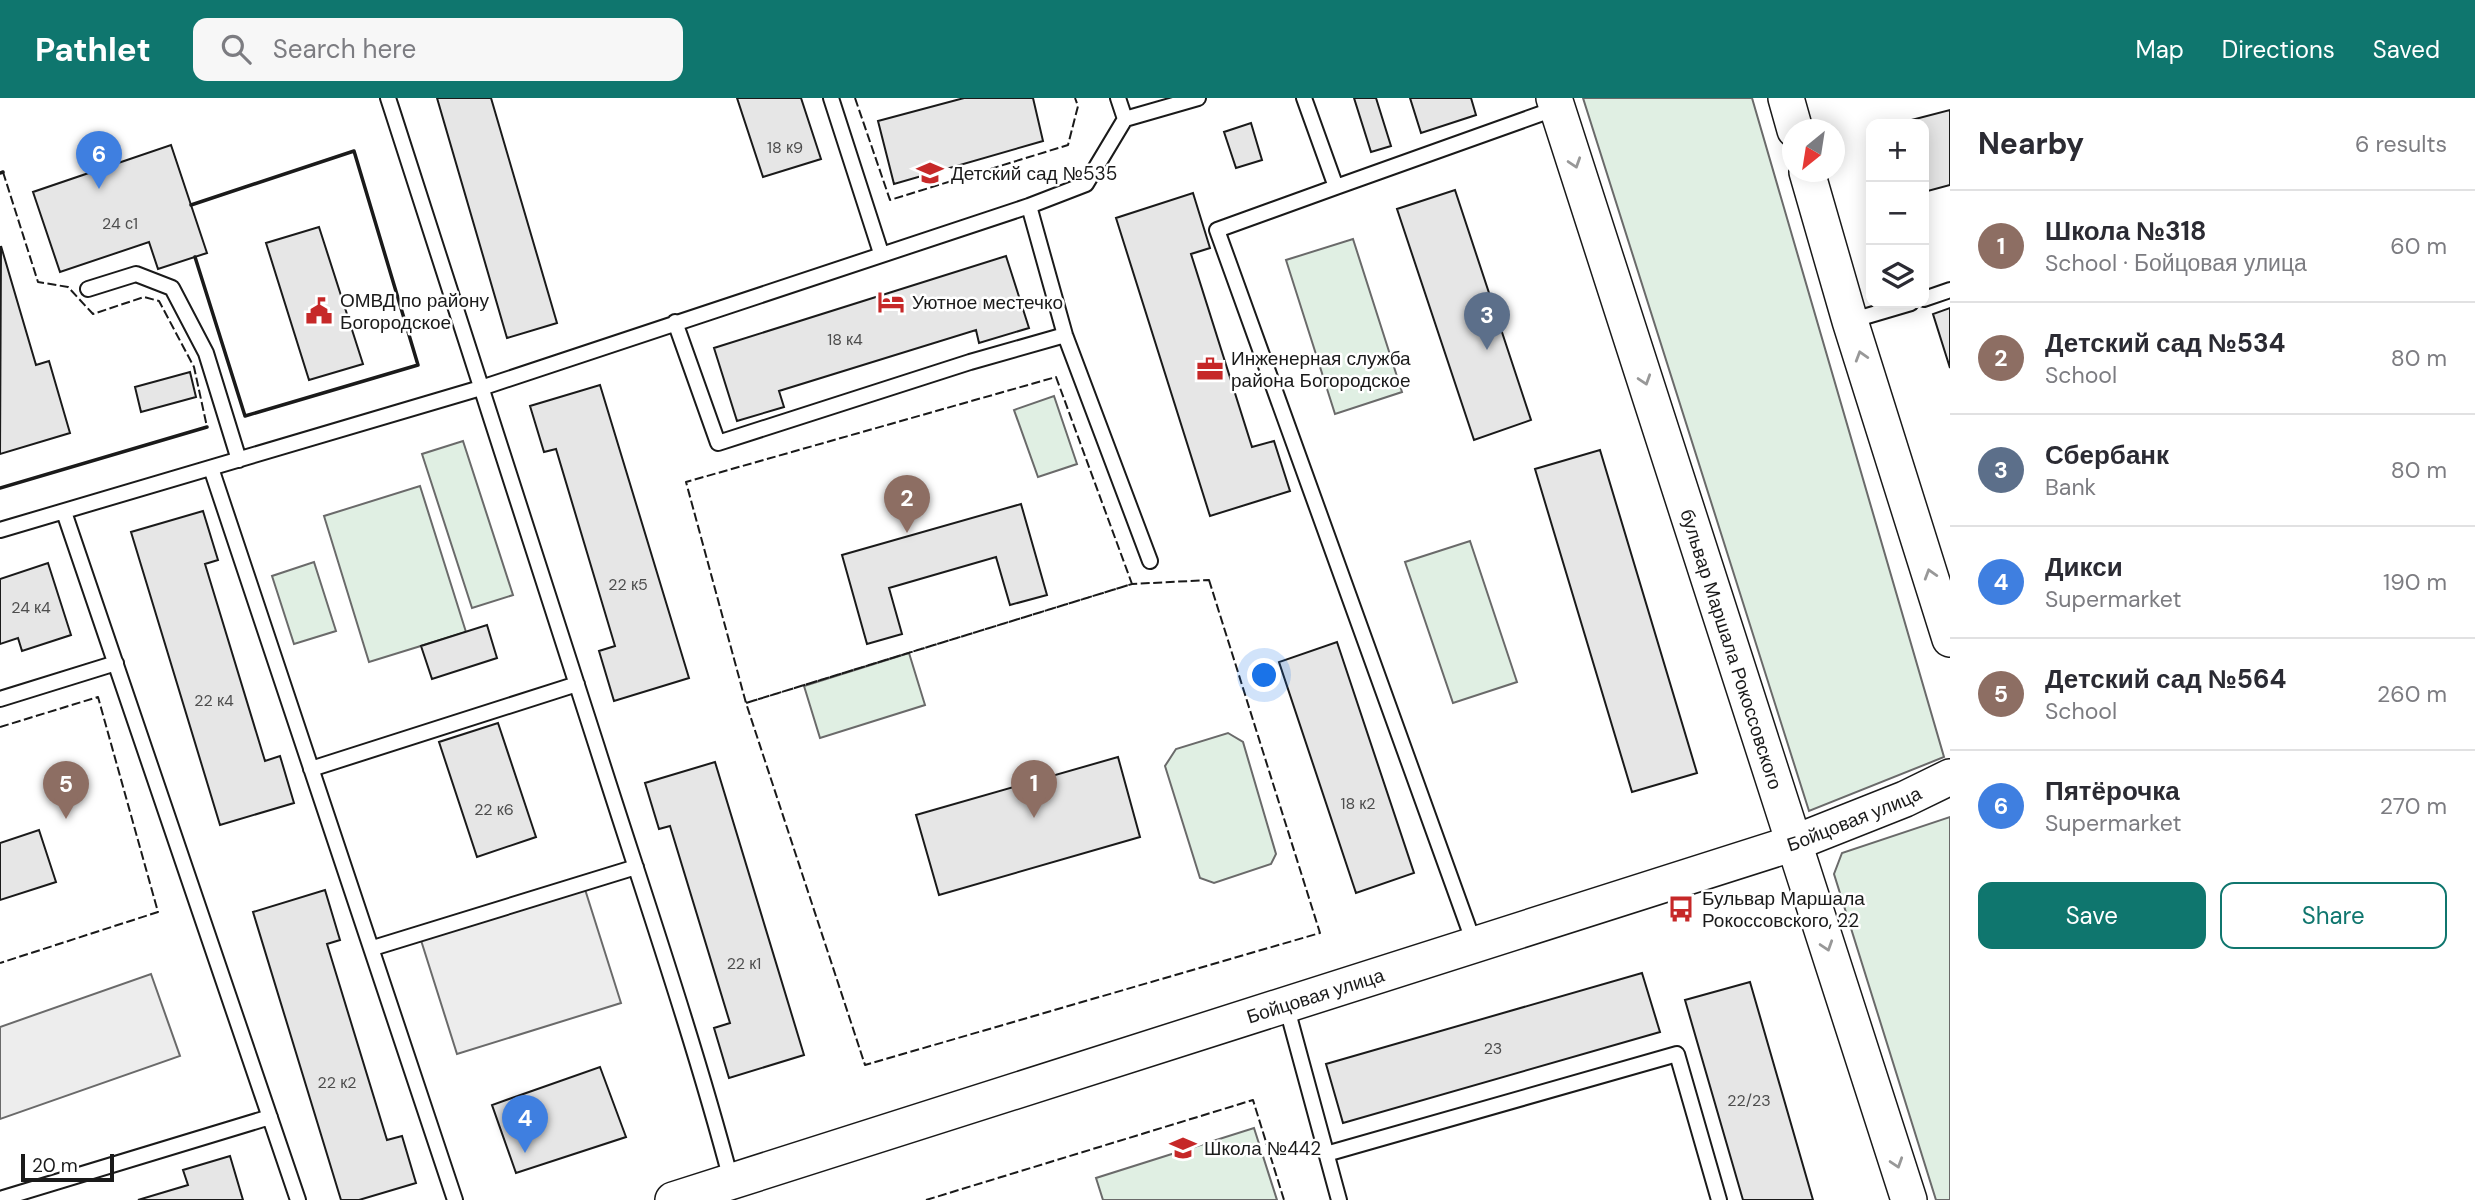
<!DOCTYPE html>
<meta charset="utf-8">
<style>
body{margin:0;font-family:"DM Sans",sans-serif;background:#f7f7f7;color:#2b2b33}
.controls{position:absolute;right:21px;top:21px;display:grid;overflow:hidden;border-radius:14px;box-shadow:0 4px 18px #0003}
.controls button{width:63px;height:63px;display:grid;place-items:center;padding:0;border:0;border-bottom:2px solid #e1e1e2;background:#fff;color:#2b2b33;font:35px sans-serif}
.compass{position:absolute;left:1782px;top:21px;width:63px;height:63px;border-radius:50%;background:#fff;box-shadow:0 4px 18px #0003;rotate:210deg}
.scale{position:absolute;left:21px;bottom:18px;width:93px;box-sizing:border-box;padding-left:7px;border:4px solid #1a1a1a;border-top:0;font-size:19px;line-height:24px;white-space:nowrap;color:#1a1a1a;-webkit-text-stroke:5px #fff;paint-order:stroke}
.you{position:absolute;left:1265px;top:578px;width:24px;height:24px;margin:-18px;border:5px solid #fff;border-radius:50%;background:#1a73e8;box-shadow:0 0 0 10px #1a73e833}
.badge{display:grid;place-items:center;width:46px;height:46px;border-radius:50%;background:#0f766e;color:#fff;font-size:23px;font-weight:700}
.pin{position:absolute;translate:-50% -58px;filter:drop-shadow(0 2px 4px #0008)}
.pin::after{content:'';position:absolute;top:37px;width:24px;height:21px;background:inherit;clip-path:polygon(0 0,100% 0,50% 100%)}
.list{margin:0;padding:0;list-style:none}
h2{display:flex;justify-content:space-between;align-items:center;height:91px;margin:0;padding:0 28px;font-size:30px}
h2 small{font-size:23px;font-weight:400;color:#7c7c81}
.list li{display:grid;grid-template-columns:46px 1fr auto;gap:21px;align-items:center;box-sizing:border-box;height:112px;padding:0 28px;border-top:2px solid #e1e1e2}
.list b{display:block;font-size:26px;white-space:nowrap}
.list p{margin:0;font-size:23px;white-space:nowrap;color:#7c7c81}
.list em{font-size:23px;font-style:normal;color:#7c7c81}
.actions{display:flex;gap:14px;padding:21px 28px}
.actions a{flex:1;padding:16px 0;border:2px solid #0f766e;border-radius:14px;text-align:center;font-size:24px;color:#0f766e}
.actions .main{background:#0f766e;color:#fff}
.icon{flex:none;width:38px;height:38px;fill:none;stroke:currentColor;stroke-width:2;stroke-linecap:round;stroke-linejoin:round}
.map{position:relative;flex:none;width:1950px;height:1102px;overflow:hidden}
header{display:flex;align-items:center;gap:42px;box-sizing:border-box;height:98px;padding:0 35px;background:#0f766e;color:#fff}
header strong{font-size:33px}
nav{display:flex;gap:38px;margin-inline-start:auto;font-size:24px}
.search{width:490px;height:63px;background:#f7f7f7;display:flex;align-items:center;gap:18px;box-sizing:border-box;padding:0 24px;border-radius:14px;color:#7c7c81;font-size:26px}
main{display:flex}
aside{flex:1;background:#fff}
.map>svg:first-child{display:block}
.green{fill:#e0efe3;stroke:#6a6a6a;stroke-width:2}
.parking{fill:#ededed;stroke:#6a6a6a;stroke-width:2}
.building{fill:#e6e6e6;stroke:#1a1a1a;stroke-width:2}
.lines{fill:none;stroke-linecap:round;stroke-linejoin:round}
.service-casing{stroke:#1a1a1a;stroke-width:18}
.tertiary-casing{stroke:#1a1a1a;stroke-width:38}
.service{stroke:#fff;stroke-width:14}
.tertiary{stroke:#fff;stroke-width:35}
.fence{stroke:#1a1a1a;stroke-width:2;stroke-dasharray:9 3.5;stroke-linecap:butt}
.wall{stroke:#1a1a1a;stroke-width:3.5}
.oneway{stroke:#989898}
.labels{text-anchor:middle;dominant-baseline:central;stroke-width:5;stroke-linejoin:round;paint-order:stroke}
.number-label{font-size:16px;fill:#4d4d4d}
.poi-label{font-size:19px;fill:#1a1a1a;stroke:#fff;text-anchor:start}
.street-label{font-size:19px;fill:#1a1a1a;stroke:#fff}
</style>
<header>
<strong>Pathlet</strong>
<div class="search"><svg class="icon" aria-label="search" viewBox="0 0 24 24"><circle cx="10" cy="10" r="6"/><path d="M15 15l6 6"/></svg>Search here</div>
<nav><a>Map</a><a>Directions</a><a>Saved</a></nav>
</header>
<main>
<div class="map">
<svg width="1950" height="1102" viewBox="0 0 1950 1102">
<rect width="100%" height="100%" fill="#fff"/>
<path class="green" d="M1583,0H1752L1944,659L1809,713Z
M1353,141L1402,294L1335,316L1286,162Z
M1054,298L1077,366L1038,379L1014,312Z
M463,343L513,497L472,510L422,356Z
M420,388L466,534L369,564L324,418Z
M1470,443L1517,584L1453,605L1405,464Z
M314,464L336,533L294,546L272,478Z
M909,555L925,607L820,640L804,588Z
M1228,635L1243,644L1276,756L1271,766L1214,785L1200,780L1165,668L1176,651Z
M1950,719V1102H1936L1834,776L1842,755Z
M1254,1030L1277,1102H1103L1096,1080Z"/>
<path class="parking" d="M583,785L621,905L457,956L419,836Z
M151,876L180,958L0,1021V929Z"/>
<path class="building" d="M437,0H491L557,225L507,240Z
M737,0H801L821,61L763,79Z
M964,0H1033L1043,43L894,86L878,23Z
M1354,0H1376L1391,48L1371,54Z
M1410,0H1471L1476,17L1421,35Z
M1950,12V87L1924,94V26H1896Z
M1251,25L1262,62L1236,70L1224,34Z
M171,47L207,155L158,171L149,144L60,174L33,94Z
M1455,92L1531,322L1474,342L1397,111Z
M1193,95L1210,150L1191,156L1252,349L1274,343L1290,393L1210,418L1116,120Z
M319,129L363,266L309,282L266,145Z
M1,148L36,267L49,263L70,335L0,356Z
M1006,158L1029,230L979,245L976,232L779,293L784,309L737,323L714,250Z
M1950,210V270L1933,216Z
M190,274L196,299L141,314L135,289Z
M600,287L689,580L614,603L599,553L615,548L556,351L544,354L530,308Z
M1600,352L1697,675L1632,694L1535,371Z
M1021,406L1047,497L1010,507L996,459L889,490L902,536L867,546L842,457Z
M203,413L218,462L205,466L265,663L280,658L294,705L220,727L131,434Z
M48,465L71,537L22,553L18,540L0,546V481Z
M487,527L497,560L432,581L421,548Z
M1337,544L1414,775L1356,795L1279,564Z
M498,625L536,739L477,759L439,644Z
M1118,659L1140,739L939,797L916,717Z
M715,664L804,957L729,980L714,930L730,925L670,728L659,731L645,685Z
M39,732L56,784L0,802V745Z
M325,792L340,842L327,846L387,1042L402,1038L416,1085L359,1102H341L253,814Z
M1642,875L1660,934L1343,1025L1326,966Z
M1750,884L1813,1102H1743L1685,902Z
M600,969L626,1039L516,1075L492,1007Z
M230,1058L243,1102H138L188,1087L183,1072Z"/>
<g class="lines">
<g class="service-casing">
<path id="service" d="M388,0C459,215 527,431 596,646C642,791 692,935 731,1082
M831,0L881,155
M1118,0L1125,21
M1304,0L1336,89L1217,132L1474,845
M1336,89L1557,10
M1029,108L1065,237L1150,463
M88,191L136,176L172,190L206,255L239,362
M1924,201L1950,192
M1850,223L1911,205
M675,224L718,345L970,264L1065,237
M211,370C291,614 375,857 455,1102
M64,414L298,1102
M0,432L484,289L1029,108L1086,86L1125,21L1198,0
M0,601L116,565
M311,671L577,586
M373,850L636,769
M1286,907L1339,1102
M1326,1056L1677,956L1719,1102
M0,1101L270,1019"/>
</g>
<g class="tertiary-casing">
<g id="tertiary">
<path id="s1" d="M1554,0L1909,1102"/>
<path d="M1786,0L1795,32"/>
<path d="M1807,74L1850,223L1950,541"/>
<path id="s2" d="M673,1102L1794,745L1905,701L1950,679"/>
</g>
</g>
<use href="#service" class="service"/>
<use href="#tertiary" class="tertiary"/>
<path class="fence" d="M855,0L890,102L1068,47L1078,8L1075,0
M3,74L38,184L68,189L93,216L144,199L159,203L194,269L207,329
M1056,279L1132,486L746,605L686,384Z
M1209,482L1320,835L865,967L746,605L1132,486Z
M0,629L98,599L158,814L0,865
M926,1102L1253,1002L1284,1102"/>
<path class="wall" d="M0,75L3,74
M191,107L354,53L418,267L245,318L195,159
M0,390L207,329"/>
</g>
<defs><path id="oneway-chevron" d="M-2-3.5L2.5 0L-2 3.5" fill="none" stroke-width="1.6" stroke-linecap="round" stroke-linejoin="round" transform="scale(1.75)"/></defs>
<g class="oneway">
<use href="#oneway-chevron" transform="translate(1575 65) rotate(72)"/>
<use href="#oneway-chevron" transform="translate(1861 258) rotate(-107)"/>
<use href="#oneway-chevron" transform="translate(1645 282) rotate(72)"/>
<use href="#oneway-chevron" transform="translate(1930 476) rotate(-107)"/>
<use href="#oneway-chevron" transform="translate(1827 848) rotate(72)"/>
<use href="#oneway-chevron" transform="translate(1897 1065) rotate(72)"/>
</g>
<defs>
<g id="school-bare" transform="scale(2.1)"><path d="M0-5L7-2L0 1L-7-2ZM-4 1L0 2.5L4 1V4Q0 6-4 4Z" fill="#c62828" stroke="#fff" stroke-width="2.5" paint-order="stroke"/></g>
<g id="hotel-bare" transform="scale(2.1)"><path d="M-6-4.5h1.5V1H6V5H4.5V3h-9V5H-6ZM-4 0a1.8 1.8 0 1 1 3.6 0ZM.5 0V-2.5h3Q6-2.5 6 0Z" fill="#c62828" stroke="#fff" stroke-width="2.5" paint-order="stroke"/></g>
<g id="civic-bare" transform="scale(2.1)"><path d="M-.6-6.5H3V-4.5H.6V-3L4-1V1h2V6H-6V1h2V-1L-.6-3ZM-1.2 2.5V6h2.4V2.5Z" fill="#c62828" stroke="#fff" stroke-width="2.5" paint-order="stroke"/></g>
<g id="office-bare" transform="scale(2.1)"><path d="M-6-3h4V-5.5h4V-3h4V5H-6ZM-1-4.5V-3h2v-1.5ZM-6 0V1H6V0Z" fill="#c62828" stroke="#fff" stroke-width="2.5" paint-order="stroke"/></g>
<g id="bus-bare" transform="scale(2.1)"><path d="M-5-6H5V4H4V6H2V4H-2V6H-4V4H-5ZM-3.5-4V0h7V-4ZM-3.5 1.2v1.5H-2V1.2ZM2 1.2v1.5H3.5V1.2Z" fill="#c62828" stroke="#fff" stroke-width="2.5" paint-order="stroke"/></g>
</defs>
<g fill-rule="evenodd">
<use href="#school-bare" x="930" y="75"/>
<use href="#hotel-bare" x="891" y="204"/>
<use href="#civic-bare" x="319" y="213"/>
<use href="#office-bare" x="1210" y="271"/>
<use href="#bus-bare" x="1681" y="811"/>
<use href="#school-bare" x="1183" y="1050"/>
</g>
<g class="labels">
<g class="number-label">
<text x="785" y="49">18 к9</text>
<text x="120" y="125">24 с1</text>
<text x="845" y="241">18 к4</text>
<text x="628" y="486">22 к5</text>
<text x="31" y="509">24 к4</text>
<text x="214" y="602">22 к4</text>
<text x="1358" y="705">18 к2</text>
<text x="494" y="711">22 к6</text>
<text x="744" y="865">22 к1</text>
<text x="1493" y="950">23</text>
<text x="337" y="984">22 к2</text>
<text x="1749" y="1002">22/23</text>
</g>
<g class="poi-label">
<text x="951" y="75">Детский сад №535</text>
<text x="340" y="202">ОМВД по району<tspan x="340" dy="22">Богородское</tspan></text>
<text x="912" y="204">Уютное местечко</text>
<text x="1231" y="260">Инженерная служба<tspan x="1231" dy="22">района Богородское</tspan></text>
<text x="1702" y="800">Бульвар Маршала<tspan x="1702" dy="22">Рокоссовского, 22</tspan></text>
<text x="1204" y="1050">Школа №442</text>
</g>
<g class="street-label">
<text stroke="none"><textPath href="#s1" startOffset="579">бульвар Маршала Рокоссовского</textPath></text>
<text stroke="none"><textPath href="#s2" startOffset="1241">Бойцовая улица</textPath></text>
<text stroke="none"><textPath href="#s2" startOffset="674">Бойцовая улица</textPath></text>
</g>
</g>
</svg>
<div class="controls">
<button>+</button>
<button>−</button>
<button><svg class="icon" aria-label="layers" viewBox="0 0 24 24"><path d="M12 4l9 5-9 5-9-5zM3 14l9 5 9-5"/></svg></button>
</div>
<svg class="compass" viewBox="-18 -18 36 36"><path d="M0-13l5 13h-10z" fill="#e53935"/><path d="M0 13l5-13h-10z" fill="#7c7c81"/></svg>
<div class="scale">20 m</div>
<div class="you"></div>
<div class="pin badge" style="left:1034px;top:720px;background:#8d6e63">1</div>
<div class="pin badge" style="left:907px;top:435px;background:#8d6e63">2</div>
<div class="pin badge" style="left:1487px;top:252px;background:#5c6f8a">3</div>
<div class="pin badge" style="left:525px;top:1055px;background:#3f7fe0">4</div>
<div class="pin badge" style="left:66px;top:721px;background:#8d6e63">5</div>
<div class="pin badge" style="left:99px;top:91px;background:#3f7fe0">6</div>
</div>
<aside>
<h2>Nearby<small>6 results</small></h2>
<ul class="list">
<li><span class="badge" style="background:#8d6e63">1</span><div><b>Школа №318</b><p>School · Бойцовая улица</p></div><em>60 m</em></li>
<li><span class="badge" style="background:#8d6e63">2</span><div><b>Детский сад №534</b><p>School</p></div><em>80 m</em></li>
<li><span class="badge" style="background:#5c6f8a">3</span><div><b>Сбербанк</b><p>Bank</p></div><em>80 m</em></li>
<li><span class="badge" style="background:#3f7fe0">4</span><div><b>Дикси</b><p>Supermarket</p></div><em>190 m</em></li>
<li><span class="badge" style="background:#8d6e63">5</span><div><b>Детский сад №564</b><p>School</p></div><em>260 m</em></li>
<li><span class="badge" style="background:#3f7fe0">6</span><div><b>Пятёрочка</b><p>Supermarket</p></div><em>270 m</em></li>
</ul>
<div class="actions"><a class="main">Save</a><a>Share</a></div>
</aside>
</main>
